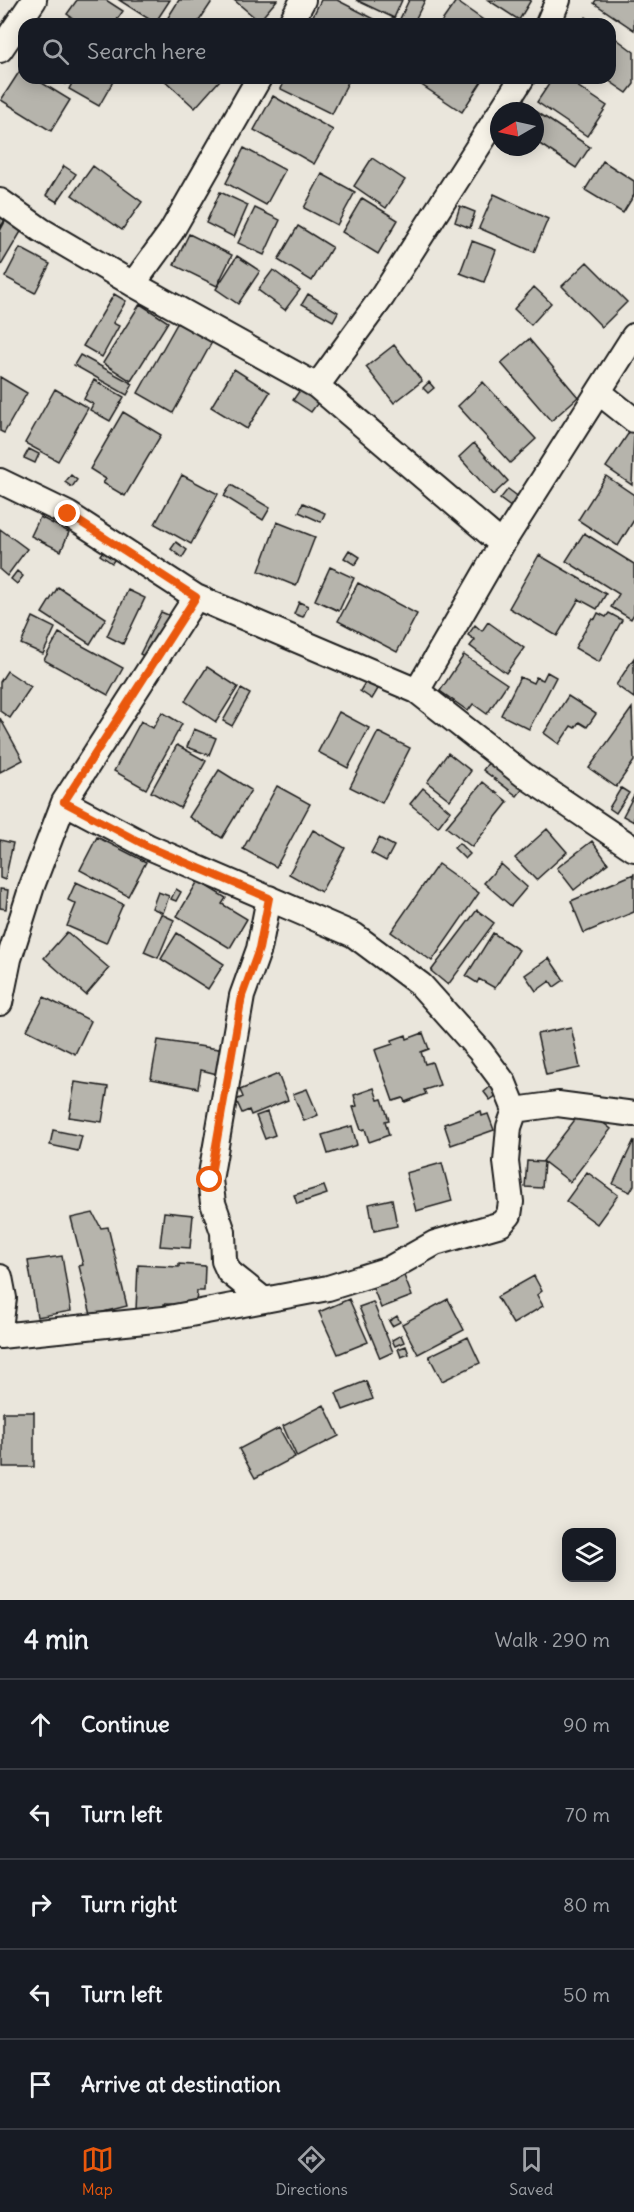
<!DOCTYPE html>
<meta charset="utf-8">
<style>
body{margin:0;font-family:Delius,sans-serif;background:#242831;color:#f1f3f6}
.controls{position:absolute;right:18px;bottom:18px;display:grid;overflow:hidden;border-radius:12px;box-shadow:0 3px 15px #0003}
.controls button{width:54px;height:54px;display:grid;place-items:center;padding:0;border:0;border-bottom:2px solid #363941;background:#171b24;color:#f1f3f6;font:30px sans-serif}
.compass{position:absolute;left:490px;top:102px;width:54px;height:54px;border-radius:50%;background:#171b24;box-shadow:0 3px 15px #0003;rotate:261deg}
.stop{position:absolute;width:18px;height:18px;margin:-14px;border:4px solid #ea580c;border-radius:50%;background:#fff}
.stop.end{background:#ea580c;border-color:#fff;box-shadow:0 2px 6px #0008}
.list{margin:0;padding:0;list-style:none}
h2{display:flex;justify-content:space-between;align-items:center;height:78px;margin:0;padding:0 24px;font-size:26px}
h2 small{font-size:20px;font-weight:400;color:#9ea1a6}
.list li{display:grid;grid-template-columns:39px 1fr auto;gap:18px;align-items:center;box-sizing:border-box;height:90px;padding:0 24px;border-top:2px solid #363941}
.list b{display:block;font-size:22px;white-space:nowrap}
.list em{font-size:20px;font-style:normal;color:#9ea1a6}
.icon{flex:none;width:33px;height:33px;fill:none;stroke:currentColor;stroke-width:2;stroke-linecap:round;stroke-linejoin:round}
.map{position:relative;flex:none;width:634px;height:1600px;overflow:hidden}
.search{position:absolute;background:#171b24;box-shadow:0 3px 15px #0003;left:18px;right:18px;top:18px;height:66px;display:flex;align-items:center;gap:15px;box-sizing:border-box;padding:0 21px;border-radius:18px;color:#9ea1a6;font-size:22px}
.sheet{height:528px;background:#171b24}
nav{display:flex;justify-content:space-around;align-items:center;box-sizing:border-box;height:84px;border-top:2px solid #363941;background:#171b24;font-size:16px;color:#9ea1a6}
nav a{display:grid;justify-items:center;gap:3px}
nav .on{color:#ea580c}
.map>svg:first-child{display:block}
.building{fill:#b6b4ac;stroke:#1c1c1c;stroke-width:1.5}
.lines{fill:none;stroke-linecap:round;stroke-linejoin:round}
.minor-casing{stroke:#1c1c1c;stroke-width:28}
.minor{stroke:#f7f3e8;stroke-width:24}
.route{stroke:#ea580c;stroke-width:8}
</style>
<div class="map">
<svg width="634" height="1600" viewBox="0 0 634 1600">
<rect width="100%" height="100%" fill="#eae6dc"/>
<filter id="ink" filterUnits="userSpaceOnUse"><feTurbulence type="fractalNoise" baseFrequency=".0167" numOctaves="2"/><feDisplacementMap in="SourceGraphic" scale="12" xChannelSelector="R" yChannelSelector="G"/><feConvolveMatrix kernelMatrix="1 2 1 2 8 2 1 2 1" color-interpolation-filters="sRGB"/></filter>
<g filter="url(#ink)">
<path class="building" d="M77,0H106L123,11L114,24H81L67,14Z
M119,0H170L155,23Z
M179,0H213L197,24H174L167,19Z
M234,0H277L259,21Z
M321,0H337L384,24H309Z
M356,0H402L394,18Z
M409,0H425L413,24L399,21Z
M488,0H531L519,20Z
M596,0H634V30L594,3Z
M456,1L489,24H440Z
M586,17L596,24H581Z
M610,34L634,52V84L627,93L605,78H610Z
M21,69L24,72V78H34L70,100L51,131L1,100Z
M55,78H69L66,84Z
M75,78H115L99,106L69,89Z
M162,78H217L220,80L195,108Z
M286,78H339L348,82L332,114L281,89Z
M411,78H479L482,81L462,112Z
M553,78H565L607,106L587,136L537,102Z
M273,96L333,130L314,164L254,130Z
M537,112L590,147L576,168L535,141Z
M244,148L285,170L266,205L226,183Z
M372,158L405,180L386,208L354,186Z
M603,161L634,181V195L623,213L585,190Z
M64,166L76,174L57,202L46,195Z
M93,166L142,202L122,230L72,195Z
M322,174L355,192L337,225L304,208Z
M220,192L248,205L234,237L206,223Z
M494,194L548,219L534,252L479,228Z
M362,198L398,220L378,254L342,232Z
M460,206L475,212L470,228L455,222Z
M255,208L280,220L264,255L238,243Z
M0,210L8,215L0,228Z
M6,220L22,230L0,267V231Z
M298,226L332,247L312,281L278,260Z
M189,234L232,255L217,286L174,265Z
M472,241L496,250L484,282L460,273Z
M20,248L50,264L35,293L5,277Z
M237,256L260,271L238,304L216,289Z
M587,262L627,302L602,327L562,286Z
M273,270L300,290L285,310L258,290Z
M534,287L551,303L531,325L514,309Z
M114,294L126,301L113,323L119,326L102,357L83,346Z
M308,294L338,312L333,321L302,304Z
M140,304L168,322L131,381L103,363Z
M178,322L212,342L173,413L138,393Z
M529,339L578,397L551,421L501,363Z
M394,345L422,381L394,403L366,367Z
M80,355L133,384L127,395L74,365Z
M234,369L270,392L247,429L211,407Z
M0,377L27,393L4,433L0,431Z
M94,380L124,397L110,421L90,410L93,404L84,399Z
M429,382L434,388L428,393L423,388Z
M483,382L536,439L510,463L458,406Z
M302,387L320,400L311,412L293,400Z
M55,389L88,408L58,461L25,443Z
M123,412L161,435L125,496L103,483L106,479L90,469Z
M630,431L634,433L632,485L606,467Z
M474,443L508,481L493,495L459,457Z
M29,449L39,454L35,463L24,458Z
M71,475L77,480L72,487L65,482Z
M182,475L218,494L191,544L155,524Z
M606,476L634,495V520L618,546L578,520Z
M231,485L270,508L263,520L224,496Z
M508,489L520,498L512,508L500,499Z
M303,503L325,513L321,522L299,512Z
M40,517L69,532L61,551L31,536Z
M277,522L315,537L296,586L259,571Z
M0,529L27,549L7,576L0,570Z
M584,533L634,564V614L631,619L611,607L619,594L566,561Z
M176,542L187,550L182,558L171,549Z
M108,544L120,552L112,563L100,555Z
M349,550L360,557L355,565L344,558Z
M539,555L606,594L597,609L579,599L557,636L509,608Z
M330,567L354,578L339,611L315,600Z
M17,571L23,576L17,584L11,579Z
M358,583L417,614L397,652L338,621Z
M58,587L106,618L90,644L42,613Z
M128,590L145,598L123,644L107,636Z
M299,602L308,606L303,617L294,614Z
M161,612L173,617L151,660L140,654Z
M598,613L606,617L609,613L622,620L599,662L575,648L592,618L595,619Z
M33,617L55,628L43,654L21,644Z
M488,622L524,648L506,673L470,646L475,640L468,635L475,625L482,631Z
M59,633L123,668L108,695L44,660Z
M464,655L507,684L487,714L473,704L468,711L440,691Z
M634,658V698L616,685Z
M207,667L238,687L216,722L185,701Z
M7,671L31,687L10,718L0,711V682Z
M547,672L556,677L529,729L501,715L520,677L533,683L536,677L543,680Z
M366,681L378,689L372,699L360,691Z
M241,689L250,694L232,726L223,721Z
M568,696L596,714L587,727L579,722L575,728L571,726L559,744L544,733Z
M632,708L634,761L616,787L589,768Z
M162,712L182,724L146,789L114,771L141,721L153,728Z
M339,712L369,728L348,768L318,752Z
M0,718L23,760L0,772Z
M194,729L216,738L209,755L187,747Z
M378,732L410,748L382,803L350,787Z
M177,745L206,761L180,808L151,792Z
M448,753L471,771L450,800L427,782Z
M491,759L526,785L517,796L483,770Z
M219,770L251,790L222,838L189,817Z
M483,782L508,802L472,847L446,827Z
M277,786L310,804L276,867L243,849Z
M423,788L450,811L438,827L410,804Z
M621,788L629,793L616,813L609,808Z
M634,795V822L623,816Z
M547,829L567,852L536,880L515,858Z
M313,830L345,848L321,892L289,874Z
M97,837L146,862L128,896L80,870Z
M379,838L394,846L386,861L371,853Z
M0,840L13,843L5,880L0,878Z
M592,841L608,863L574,890L557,868Z
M459,843L470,854L465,859L454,848Z
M438,864L479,893L432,961L391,932Z
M501,864L527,887L511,906L484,883Z
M634,874V912L584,933L571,901Z
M198,881L226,898L222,904L247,919L230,948L177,916Z
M76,882L123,904L106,943L67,926L76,904L68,900Z
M0,889L8,890L6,909L0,908Z
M176,889L181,892L176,901L171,899Z
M158,892L169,896L163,913L152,908Z
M477,910L494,923L448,985L431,971Z
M161,914L174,920L158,958L144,952Z
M67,932L109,968L86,995L44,958Z
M177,933L224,964L208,989L161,959Z
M493,933L519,950L495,988L479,979L477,983L466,976Z
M549,958L564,980L554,987L550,981L536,991L525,975Z
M44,997L91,1021L75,1054L27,1030Z
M571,1027L580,1068L546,1075L537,1034Z
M423,1033L429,1049L421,1052L425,1064L432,1062L440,1085L424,1090L426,1094L405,1102L403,1098L393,1101L375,1050L393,1044L392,1040L406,1035L407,1039Z
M158,1040L225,1050L221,1075L201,1070L198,1088L151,1079Z
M278,1074L288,1100L251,1115L249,1110L242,1113L236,1100L243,1097L240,1090Z
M75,1082L108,1087L102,1122L69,1117Z
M491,1086L497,1095L490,1100L484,1092Z
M374,1088L378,1100L382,1099L389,1120L385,1121L389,1135L369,1142L365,1129L361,1130L353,1107L357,1106L354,1095Z
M307,1089L318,1115L304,1121L293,1094Z
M584,1108L611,1129L570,1182L543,1161Z
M481,1111L482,1116L488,1114L494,1130L451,1145L444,1124Z
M267,1112L275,1135L265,1139L256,1116Z
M352,1126L357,1145L328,1154L322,1135Z
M53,1130L82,1136L78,1151L50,1145Z
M634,1140V1185L630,1192L613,1184Z
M527,1161L544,1162L542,1188L525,1187Z
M442,1163L452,1201L416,1211L406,1173Z
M587,1172L618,1195L597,1224L566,1201Z
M324,1186L327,1194L297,1204L294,1195Z
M392,1199L397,1226L374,1231L369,1204Z
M164,1212L193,1215L190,1248L160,1246Z
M93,1213L101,1228L108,1227L127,1306L91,1315L79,1266L83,1265L71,1218Z
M62,1256L71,1311L37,1317L28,1261Z
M179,1264L205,1266L204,1291H197L196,1305L164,1304V1312L136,1310L138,1265L179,1267Z
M401,1268L412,1296L381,1308L370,1280Z
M534,1276L542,1291L537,1295L543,1306L513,1324L497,1297Z
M349,1299L368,1342L338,1354L319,1312Z
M448,1299L464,1330L418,1354L402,1324Z
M373,1302L393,1352L380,1358L359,1307Z
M397,1316L400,1322L392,1326L389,1321Z
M401,1335L404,1342L395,1346L392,1340Z
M468,1337L480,1363L442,1381L429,1356Z
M406,1346L409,1354L401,1357L398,1349Z
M366,1381L373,1399L343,1410L336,1393Z
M324,1405L339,1436L297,1457L283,1426Z
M3,1412H34V1467H3Z
M279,1428L295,1457L255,1478L239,1449Z"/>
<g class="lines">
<g class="minor-casing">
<path id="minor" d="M290,24L303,0
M548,24L558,0
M0,50L34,0
M501,111L522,78
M0,201L41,230L133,284L317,386L502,544
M133,284L171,232L259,78
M317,386L382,297L499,114
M600,393L634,420
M0,481L68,514L196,597L417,691L524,775L634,849
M417,691L502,544L634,336
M0,1003L9,959L32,886L64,802L196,597
M515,1110L558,1104L634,1114
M0,1277L4,1298L0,1328
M264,1300L229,1272L224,1261L223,1232L213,1203L210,1180L242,996L259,949L269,898
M0,1336L164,1319L328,1288L389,1269L435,1243L501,1224L509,1215L511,1202L506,1162L509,1127L515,1110L504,1083L480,1051L421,985L354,935L149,847L64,802"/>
</g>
<use href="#minor" class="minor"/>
</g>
</g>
<g class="lines" filter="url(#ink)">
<path class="route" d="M68,514L196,597L64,802L149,847L269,898L259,949L242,996L210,1180"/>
</g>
</svg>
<div class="controls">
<button><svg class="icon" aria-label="layers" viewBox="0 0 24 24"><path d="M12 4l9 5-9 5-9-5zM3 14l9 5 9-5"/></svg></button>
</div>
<svg class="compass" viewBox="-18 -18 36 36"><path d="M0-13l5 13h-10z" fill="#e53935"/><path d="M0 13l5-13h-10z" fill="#9ea1a6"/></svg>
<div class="stop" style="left:210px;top:1180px"></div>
<div class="stop end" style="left:68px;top:514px"></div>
<div class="search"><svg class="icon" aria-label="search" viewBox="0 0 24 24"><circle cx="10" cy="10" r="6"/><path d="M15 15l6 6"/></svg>Search here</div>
</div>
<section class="sheet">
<h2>4 min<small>Walk · 290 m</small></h2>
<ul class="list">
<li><svg class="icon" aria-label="ahead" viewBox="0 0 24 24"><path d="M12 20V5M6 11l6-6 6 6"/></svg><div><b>Continue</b></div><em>90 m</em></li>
<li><svg class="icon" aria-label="left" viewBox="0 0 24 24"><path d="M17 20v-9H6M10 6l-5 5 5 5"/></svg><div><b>Turn left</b></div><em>70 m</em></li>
<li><svg class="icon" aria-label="right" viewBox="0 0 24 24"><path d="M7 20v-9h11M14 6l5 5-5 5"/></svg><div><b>Turn right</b></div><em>80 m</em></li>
<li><svg class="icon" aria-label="left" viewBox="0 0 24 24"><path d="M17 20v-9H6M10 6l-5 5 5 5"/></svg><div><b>Turn left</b></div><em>50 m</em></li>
<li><svg class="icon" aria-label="arrive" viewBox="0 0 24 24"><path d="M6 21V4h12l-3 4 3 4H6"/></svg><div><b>Arrive at destination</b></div></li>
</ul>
</section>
<nav>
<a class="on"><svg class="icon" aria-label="map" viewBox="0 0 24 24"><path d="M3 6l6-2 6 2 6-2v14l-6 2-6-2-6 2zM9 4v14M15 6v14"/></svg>Map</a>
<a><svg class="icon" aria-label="directions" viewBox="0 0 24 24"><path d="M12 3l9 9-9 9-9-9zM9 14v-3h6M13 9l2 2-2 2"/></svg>Directions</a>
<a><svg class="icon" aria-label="saved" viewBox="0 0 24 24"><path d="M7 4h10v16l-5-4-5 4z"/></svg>Saved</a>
</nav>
